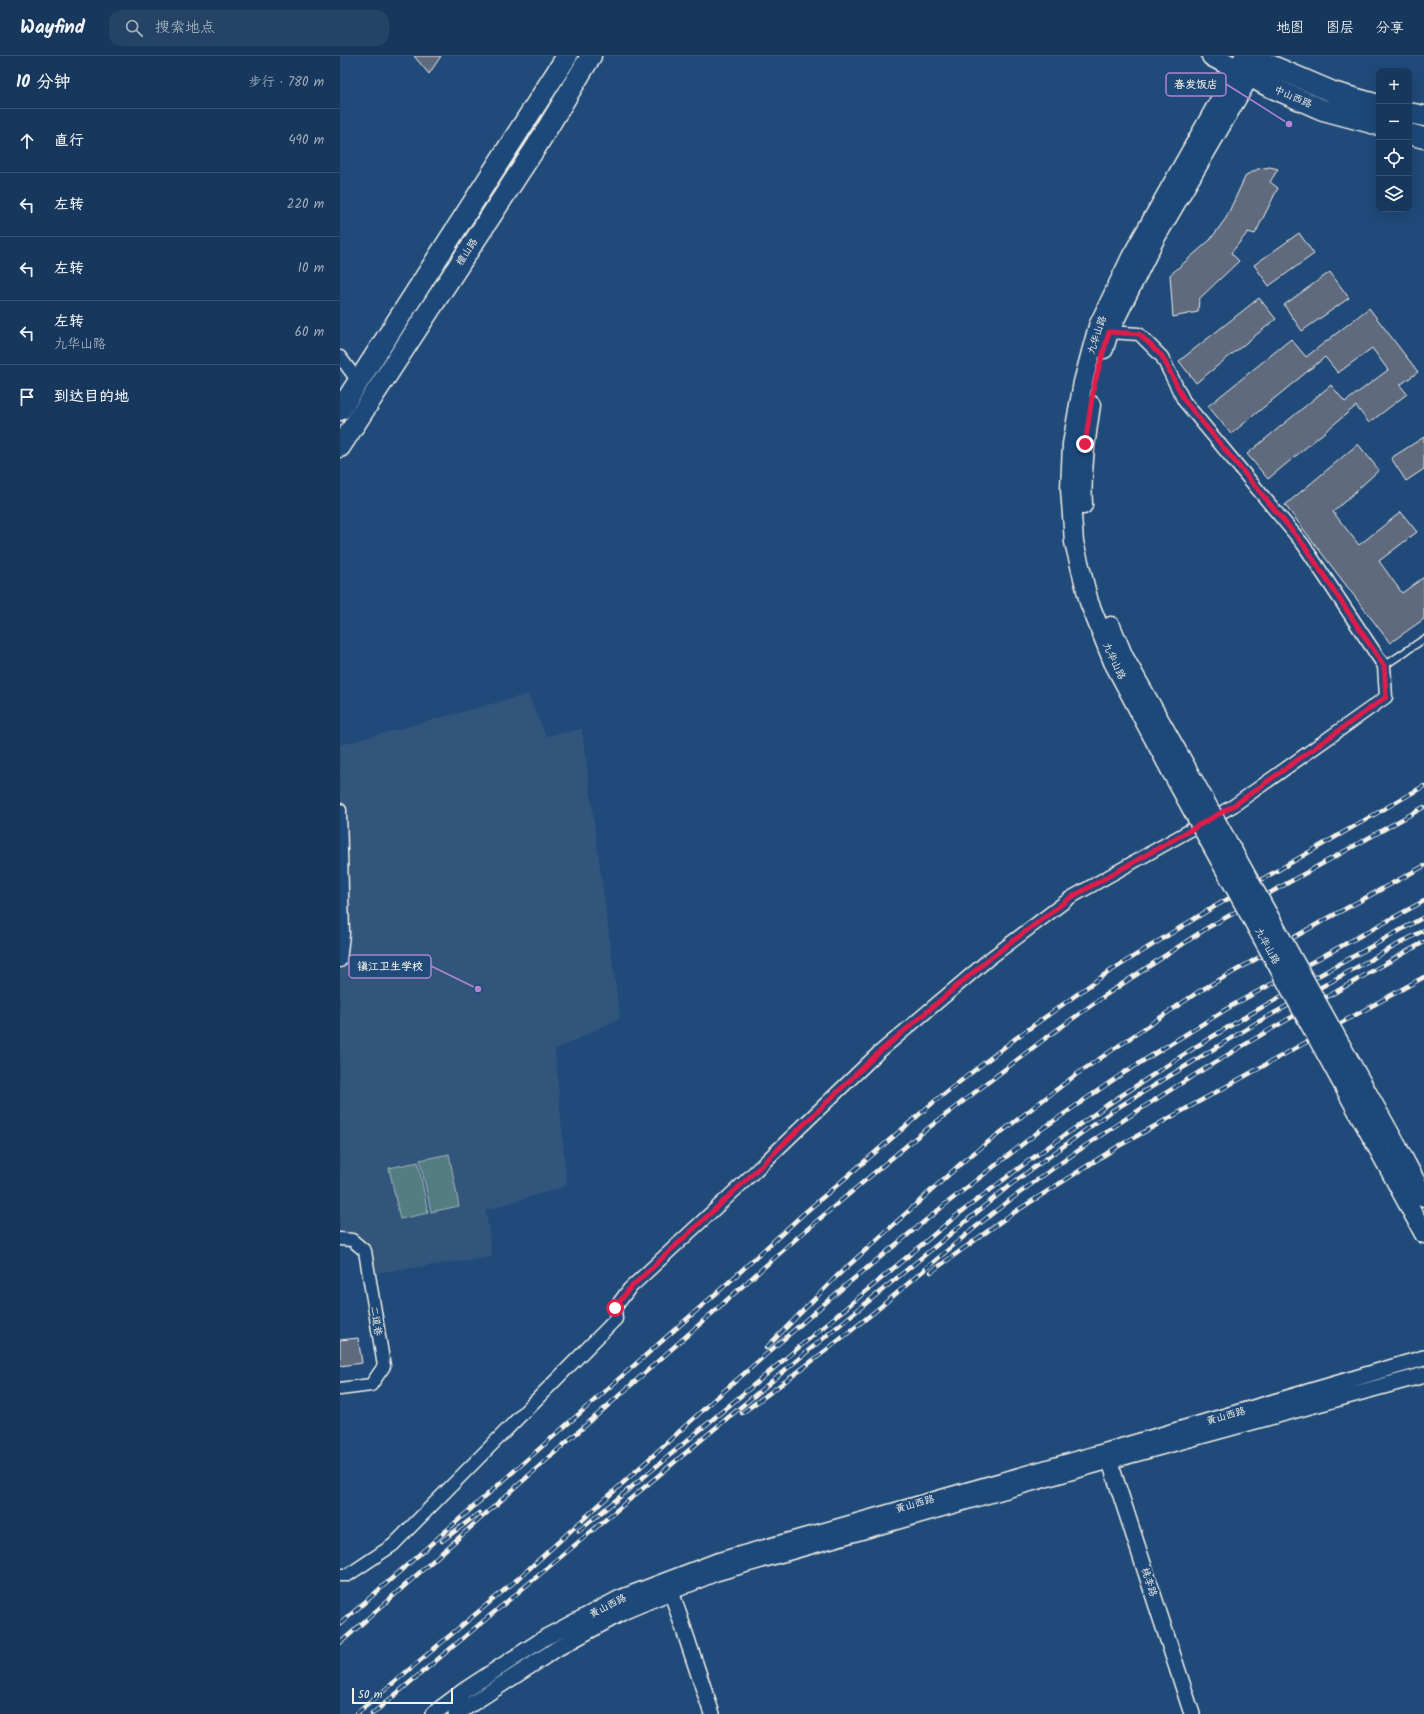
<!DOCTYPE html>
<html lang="zh">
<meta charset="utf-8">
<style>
body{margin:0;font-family:Kalam,"LXGW WenKai TC",sans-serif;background:#244365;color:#f1f3f6}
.controls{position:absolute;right:12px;top:12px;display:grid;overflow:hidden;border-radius:8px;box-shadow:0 4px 16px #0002}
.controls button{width:36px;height:36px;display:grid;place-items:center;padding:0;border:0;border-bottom:1px solid #365272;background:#17385c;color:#f1f3f6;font:20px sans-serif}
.scale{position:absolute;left:12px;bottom:10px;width:101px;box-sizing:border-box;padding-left:4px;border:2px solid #f4f1e8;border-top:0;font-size:11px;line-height:14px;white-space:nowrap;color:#f4f1e8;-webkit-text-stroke:3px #1f4a7a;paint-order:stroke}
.stop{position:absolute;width:12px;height:12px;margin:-9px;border:3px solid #e11d48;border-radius:50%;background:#fff}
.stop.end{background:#e11d48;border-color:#fff;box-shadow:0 1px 4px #0008}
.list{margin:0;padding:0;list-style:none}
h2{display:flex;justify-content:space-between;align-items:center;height:52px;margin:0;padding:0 16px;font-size:17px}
h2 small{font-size:13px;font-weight:400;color:#9eacbb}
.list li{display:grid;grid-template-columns:26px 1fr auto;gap:12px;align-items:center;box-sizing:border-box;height:64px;padding:0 16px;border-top:1px solid #365272}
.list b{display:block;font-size:15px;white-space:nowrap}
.list p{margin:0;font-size:13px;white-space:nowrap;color:#9eacbb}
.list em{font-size:13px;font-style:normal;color:#9eacbb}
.icon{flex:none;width:22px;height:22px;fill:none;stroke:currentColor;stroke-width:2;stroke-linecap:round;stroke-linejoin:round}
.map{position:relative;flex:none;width:1084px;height:1658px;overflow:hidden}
header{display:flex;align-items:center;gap:24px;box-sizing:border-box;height:56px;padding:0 20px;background:#17385c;border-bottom:1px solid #365272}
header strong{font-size:19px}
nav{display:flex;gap:22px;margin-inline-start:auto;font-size:14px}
.search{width:280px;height:36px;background:#244365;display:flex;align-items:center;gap:10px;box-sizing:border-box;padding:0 14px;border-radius:12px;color:#9eacbb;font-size:15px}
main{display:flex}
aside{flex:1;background:#17385c}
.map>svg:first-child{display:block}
.built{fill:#32547c}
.green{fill:#527c83;stroke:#a3b6b6}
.building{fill:#5f6b7f;stroke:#f4f1e8}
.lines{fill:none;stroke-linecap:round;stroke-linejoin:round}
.service-casing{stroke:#f4f1e8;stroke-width:9}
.minor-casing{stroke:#f4f1e8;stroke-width:15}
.tertiary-casing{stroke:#f4f1e8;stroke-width:18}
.secondary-casing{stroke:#f4f1e8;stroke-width:21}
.primary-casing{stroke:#f4f1e8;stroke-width:23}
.service{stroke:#1f4a7a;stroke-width:6}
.minor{stroke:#1f4a7a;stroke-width:12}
.tertiary{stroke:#1f4a7a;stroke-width:15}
.secondary{stroke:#1f4a7a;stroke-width:18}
.primary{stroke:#1f4a7a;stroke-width:20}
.rail-casing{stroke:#f4f1e8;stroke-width:4.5}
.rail{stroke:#1f4a7a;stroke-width:3;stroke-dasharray:9;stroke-linecap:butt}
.secondary-bridge-casing{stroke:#f4f1e8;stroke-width:21;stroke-linecap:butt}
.secondary-bridge{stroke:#1f4a7a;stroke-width:18}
.route{stroke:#e11d48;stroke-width:5}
.labels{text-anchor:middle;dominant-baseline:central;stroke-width:4;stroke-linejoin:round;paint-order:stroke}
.street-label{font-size:10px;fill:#f4f1e8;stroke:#1f4a7a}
.leader{fill:none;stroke:#b185d1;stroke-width:1.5}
.callout-dot{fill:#b185d1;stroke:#1f4a7a;stroke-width:1.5}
.callout{fill:#1f4a7a;stroke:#b185d1;stroke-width:1.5}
.callout-label{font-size:11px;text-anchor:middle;font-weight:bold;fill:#f4f1e8}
</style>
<header>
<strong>Wayfind</strong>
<div class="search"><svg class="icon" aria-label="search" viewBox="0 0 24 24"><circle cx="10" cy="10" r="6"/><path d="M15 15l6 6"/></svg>搜索地点</div>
<nav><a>地图</a><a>图层</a><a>分享</a></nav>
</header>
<main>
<aside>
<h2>10 分钟<small>步行 · 780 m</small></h2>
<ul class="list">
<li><svg class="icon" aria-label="ahead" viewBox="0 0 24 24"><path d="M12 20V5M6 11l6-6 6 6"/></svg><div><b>直行</b></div><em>490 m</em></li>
<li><svg class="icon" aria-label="left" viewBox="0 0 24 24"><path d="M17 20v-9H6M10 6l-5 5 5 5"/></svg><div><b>左转</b></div><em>220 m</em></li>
<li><svg class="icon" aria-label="left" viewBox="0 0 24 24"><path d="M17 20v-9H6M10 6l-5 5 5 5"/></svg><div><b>左转</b></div><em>10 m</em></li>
<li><svg class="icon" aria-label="left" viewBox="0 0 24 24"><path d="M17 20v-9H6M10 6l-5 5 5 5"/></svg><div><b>左转</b><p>九华山路</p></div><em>60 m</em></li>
<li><svg class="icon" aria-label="arrive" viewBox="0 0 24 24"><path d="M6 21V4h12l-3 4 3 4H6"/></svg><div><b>到达目的地</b></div></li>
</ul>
</aside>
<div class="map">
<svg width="1084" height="1658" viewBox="0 0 1084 1658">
<rect width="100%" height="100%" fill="#1f4a7a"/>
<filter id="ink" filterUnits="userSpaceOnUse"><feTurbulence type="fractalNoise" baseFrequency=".025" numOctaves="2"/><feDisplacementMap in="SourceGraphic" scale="8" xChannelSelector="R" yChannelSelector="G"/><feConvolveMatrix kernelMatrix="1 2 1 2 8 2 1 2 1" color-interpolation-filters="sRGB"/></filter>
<g filter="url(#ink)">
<path class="built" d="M188,638L206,680L242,673L280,962L215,994L227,1130L146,1154L152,1201L28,1218L24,1195L0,1183V689Z"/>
<path class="green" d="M109,1098L119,1150L91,1156L80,1104Z
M78,1106L88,1157L60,1163L49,1112Z"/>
<path class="building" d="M74,0H101L89,18Z
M930,111L938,113L930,126L938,132L915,178L908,176L891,197L899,205L859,243L858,256L833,261L830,219L870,184L886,162L906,119L918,113Z
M959,177L974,198L929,230L914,209Z
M990,216L1009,242L962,275L944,249Z
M919,242L936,263L856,327L839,305Z
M1029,252L1078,316L1060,329L1067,338L1029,367L1016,350L928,423L907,398L991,329L1005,346L1048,314L1032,292L998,317L985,301L891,378L868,350L951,283L966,301Z
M1084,381V413L1066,425L1051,402Z
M1018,388L1039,414L993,456L1019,489L1061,456L1077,476L1039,505L1062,537L1084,521V563L1050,587L945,449Z
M18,1282L22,1307L0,1310V1284Z"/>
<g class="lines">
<g class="service-casing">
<path id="service" d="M1044,610L1084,583"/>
</g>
<g class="minor-casing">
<path id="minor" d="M0,301L18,325
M0,754L3,878L0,905
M0,1183L12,1184L25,1195L44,1310L31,1329L0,1333
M0,1519H8L53,1489L276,1263L275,1252L289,1233L404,1126L537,998L649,903L730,842L893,750L1046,641L1044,610L963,488L844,345L822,301L799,278L769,276"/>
</g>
<g class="tertiary-casing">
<path id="tertiary" d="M767,1397L852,1658
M331,1535L372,1658
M93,1658L125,1634L206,1581L280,1542L377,1505L766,1395L1084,1302
M116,1658L218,1592L285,1555L376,1517L769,1405L1084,1319"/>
</g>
<g class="secondary-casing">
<path id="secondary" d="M764,293L769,276L815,183L917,8
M743,449C741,415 746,382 751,349
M771,570L784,601L846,711
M833,719L773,606L749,546L734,486L730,433L732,388L743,326L758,270L791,201L904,1
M1057,1090L1084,1141
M1042,1100L1084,1178"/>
</g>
<g class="primary-casing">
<path id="primary" d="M872,0L928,30L983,54L1039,69
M909,0L993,36L1039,49
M1069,57L1084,60
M1069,78L1084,82
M0,354L227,0
M0,391L196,91L251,0"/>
</g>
<use href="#service" class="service"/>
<use href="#minor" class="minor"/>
<use href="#tertiary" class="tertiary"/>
<use href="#secondary" class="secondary"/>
<use href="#primary" class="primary"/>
<g class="rail-casing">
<path id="rail" d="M591,1216L670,1159L777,1091L1084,921
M426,1292L497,1220L626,1103L737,1018L858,936L981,866L1084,810
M402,1357C448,1324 494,1289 538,1253C576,1221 614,1188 653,1157C787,1053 936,969 1084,886
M239,1475L616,1160L687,1106L767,1049L857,990L910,958L1084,861
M102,1485L139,1457
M0,1568L389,1226L461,1160L595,1045L676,982L764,919L867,855L1084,730
M0,1587L458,1181L578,1080L703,984L767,938L867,872L1084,751
M16,1658L180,1521L376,1342L506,1229L607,1147L702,1073L782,1018L893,949L1084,845
M32,1658L468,1295L670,1129L772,1055L918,966L1084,874"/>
</g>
<use href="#rail" class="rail"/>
<g class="secondary-bridge-casing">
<path id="secondary-bridge" d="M846,711L1057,1090
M833,719L1042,1100"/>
</g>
<use href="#secondary-bridge" class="secondary-bridge"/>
</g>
</g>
<g class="lines" filter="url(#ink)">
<path class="route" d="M275,1252L289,1233L404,1126L537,998L649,903L730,842L893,750L1046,641L1044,610L963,488L844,344L822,300L799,278L769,276L754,329L745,388"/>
</g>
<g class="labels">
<g class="street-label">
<text transform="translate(953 41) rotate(23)">中山西路</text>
<text transform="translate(127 196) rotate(-57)">檀山路</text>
<text transform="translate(757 279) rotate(-72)">九华山路</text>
<text transform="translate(774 605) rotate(65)">九华山路</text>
<text transform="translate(927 890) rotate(61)">九华山路</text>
<text transform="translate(36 1265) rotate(81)">二道巷</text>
<text transform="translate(886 1360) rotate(-16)">黄山西路</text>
<text transform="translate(575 1448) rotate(-16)">黄山西路</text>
<text transform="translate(809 1526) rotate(72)">桃李路</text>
<text transform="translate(268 1550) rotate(-27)">黄山西路</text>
</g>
</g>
<path class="leader" d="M949 68L886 28M138 933L91 910"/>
<g class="callout-dot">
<circle cx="949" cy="68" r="4"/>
<circle cx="138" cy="933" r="4"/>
</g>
<g class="callout">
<rect x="826" y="17" width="60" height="23" rx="4"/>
<rect x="9" y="899" width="82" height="23" rx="4"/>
</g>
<g class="callout-label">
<text x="856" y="32">春发饭店</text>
<text x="50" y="914">镇江卫生学校</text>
</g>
</svg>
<div class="controls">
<button>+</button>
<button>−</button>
<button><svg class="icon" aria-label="locate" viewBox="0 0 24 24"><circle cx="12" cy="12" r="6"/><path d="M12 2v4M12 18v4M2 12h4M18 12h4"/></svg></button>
<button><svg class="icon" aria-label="layers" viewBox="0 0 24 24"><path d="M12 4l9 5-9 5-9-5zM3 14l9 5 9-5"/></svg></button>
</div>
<div class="scale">50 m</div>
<div class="stop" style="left:275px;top:1252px"></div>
<div class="stop end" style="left:745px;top:388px"></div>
</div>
</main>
